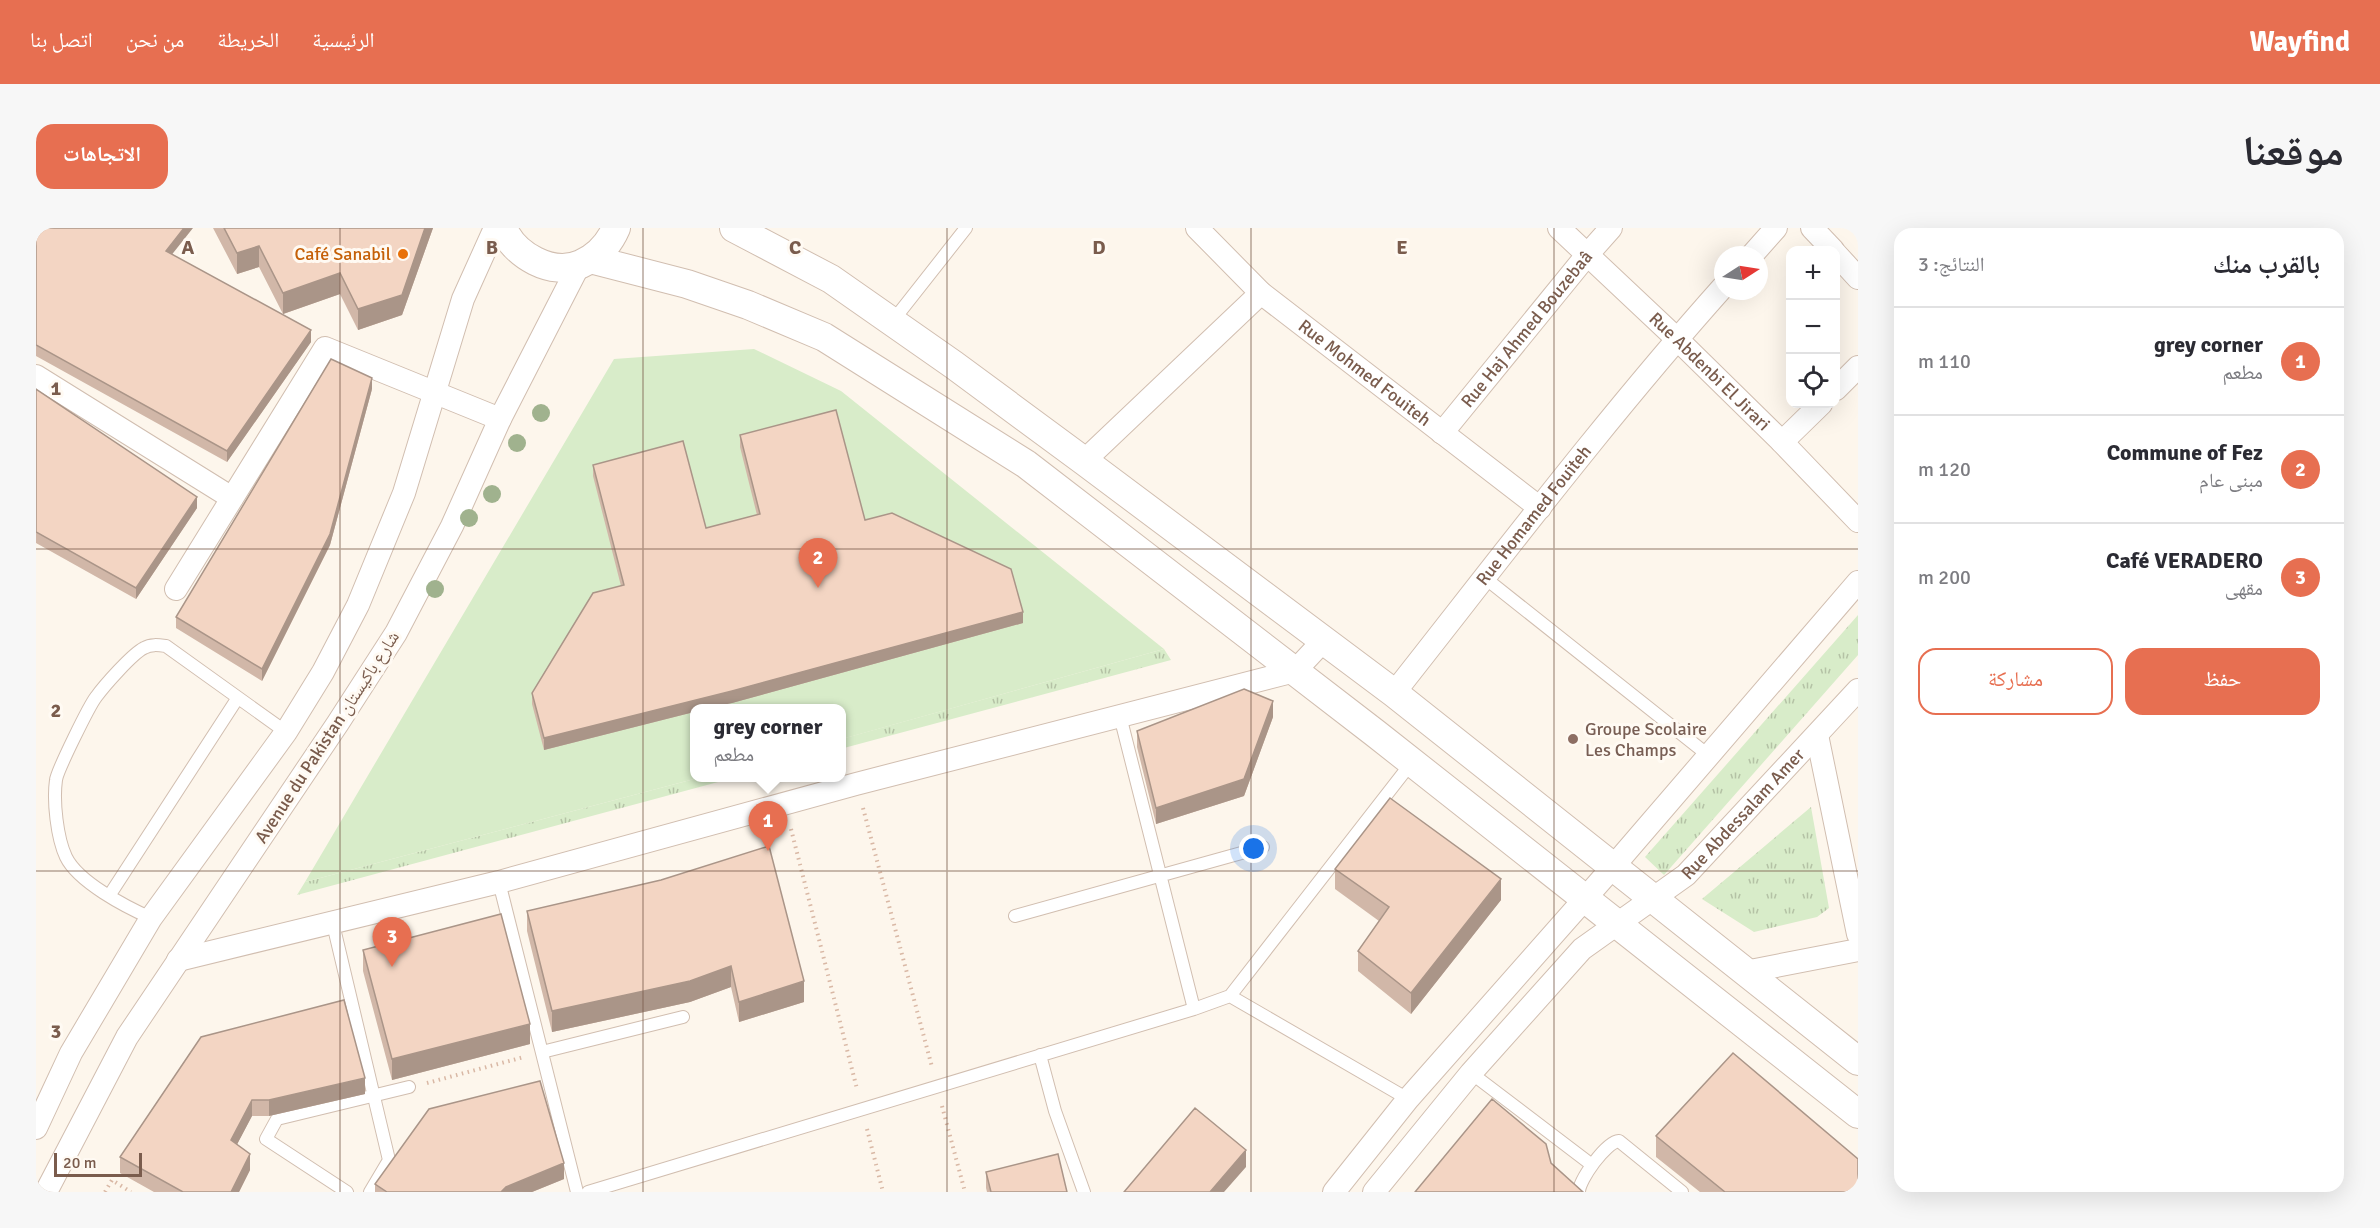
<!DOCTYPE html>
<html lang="ar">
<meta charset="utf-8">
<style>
body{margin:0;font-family:Signika,"Noto Naskh Arabic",sans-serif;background:#f7f7f7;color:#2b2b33;direction:rtl}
.controls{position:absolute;right:18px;top:18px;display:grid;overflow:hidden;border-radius:12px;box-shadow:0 6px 24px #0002}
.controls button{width:54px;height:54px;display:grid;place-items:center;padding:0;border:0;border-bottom:2px solid #e1e1e2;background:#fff;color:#2b2b33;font:30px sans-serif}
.compass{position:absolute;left:1678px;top:18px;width:54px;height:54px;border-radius:50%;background:#fff;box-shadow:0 6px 24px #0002;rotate:78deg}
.scale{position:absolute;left:18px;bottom:15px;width:88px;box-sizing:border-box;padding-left:6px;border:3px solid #7a5c4d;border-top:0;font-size:16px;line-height:21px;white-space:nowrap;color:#7a5c4d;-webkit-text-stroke:4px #fffaf3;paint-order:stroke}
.you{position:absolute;left:1218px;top:621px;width:21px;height:21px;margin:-15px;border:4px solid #fff;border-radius:50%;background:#1a73e8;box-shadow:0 0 0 9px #1a73e833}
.badge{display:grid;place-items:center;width:39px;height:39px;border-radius:50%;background:#e76f51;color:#fff;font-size:20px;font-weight:700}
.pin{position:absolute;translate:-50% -50px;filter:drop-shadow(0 2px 3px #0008)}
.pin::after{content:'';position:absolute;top:32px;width:21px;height:18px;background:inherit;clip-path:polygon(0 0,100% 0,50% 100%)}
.popup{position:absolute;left:654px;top:476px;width:156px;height:78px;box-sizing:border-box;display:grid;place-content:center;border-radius:12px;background:#fff;filter:drop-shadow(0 2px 4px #0005);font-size:20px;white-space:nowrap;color:#7c7c81}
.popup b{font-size:22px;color:#2b2b33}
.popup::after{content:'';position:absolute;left:50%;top:100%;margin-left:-12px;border:12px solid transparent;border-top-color:#fff}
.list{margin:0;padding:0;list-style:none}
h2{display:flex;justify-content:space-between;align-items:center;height:78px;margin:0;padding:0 24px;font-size:26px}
h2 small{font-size:20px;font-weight:400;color:#7c7c81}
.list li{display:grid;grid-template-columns:39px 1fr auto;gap:18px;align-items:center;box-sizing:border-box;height:108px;padding:0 24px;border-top:2px solid #e1e1e2}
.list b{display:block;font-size:22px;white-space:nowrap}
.list p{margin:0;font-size:20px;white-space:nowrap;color:#7c7c81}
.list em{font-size:20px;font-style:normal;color:#7c7c81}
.actions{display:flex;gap:12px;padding:18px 24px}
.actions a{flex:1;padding:14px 0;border:2px solid #e76f51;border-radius:18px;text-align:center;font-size:21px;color:#e76f51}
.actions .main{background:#e76f51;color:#fff}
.icon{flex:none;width:33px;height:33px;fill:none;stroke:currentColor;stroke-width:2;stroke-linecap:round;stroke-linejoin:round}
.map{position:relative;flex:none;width:1822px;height:964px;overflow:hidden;direction:ltr;border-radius:18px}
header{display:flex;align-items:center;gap:36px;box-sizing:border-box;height:84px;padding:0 30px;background:#e76f51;color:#fff}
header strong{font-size:28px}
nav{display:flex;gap:33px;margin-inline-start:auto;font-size:21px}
.intro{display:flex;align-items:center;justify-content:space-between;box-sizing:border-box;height:144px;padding:0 36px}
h1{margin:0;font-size:42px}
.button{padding:15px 27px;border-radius:18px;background:#e76f51;color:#fff;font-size:21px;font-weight:700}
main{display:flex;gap:36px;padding:0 36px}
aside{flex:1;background:#fff;border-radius:18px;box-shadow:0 6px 24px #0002}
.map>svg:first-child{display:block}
.park{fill:url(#park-tufts)}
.garden{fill:#d8ecc9}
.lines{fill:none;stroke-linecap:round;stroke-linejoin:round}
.service-casing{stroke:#d1beb0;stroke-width:14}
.minor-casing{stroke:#d1beb0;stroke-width:24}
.tertiary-casing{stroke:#d1beb0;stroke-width:30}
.path{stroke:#d9b8a5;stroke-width:4;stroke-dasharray:1.5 4.5;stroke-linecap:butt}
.service{stroke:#fff;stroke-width:12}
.minor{stroke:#fff;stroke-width:22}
.tertiary{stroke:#fff;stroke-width:28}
.tree{fill:#a0b28e}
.wall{fill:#d1b7a8}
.shaded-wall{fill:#aa9588}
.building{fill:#f3d5c3;stroke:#aa9588;stroke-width:1.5}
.grid{fill:none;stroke:#7a5c4d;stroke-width:1.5;stroke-opacity:0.55}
.food-dot{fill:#e8710a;stroke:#fffaf3;stroke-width:2}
.education-dot{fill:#8d6e63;stroke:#fffaf3;stroke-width:2}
.labels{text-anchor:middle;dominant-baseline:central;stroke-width:6;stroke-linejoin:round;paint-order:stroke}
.food-label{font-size:18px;fill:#c56008;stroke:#fffaf3;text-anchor:end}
.street-label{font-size:18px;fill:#7a5c4d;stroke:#fffaf3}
.education-label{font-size:18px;fill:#785e54;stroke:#fffaf3;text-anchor:start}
.grid-label{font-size:20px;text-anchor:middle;font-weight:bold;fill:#7a5c4d;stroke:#fffaf3;stroke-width:6;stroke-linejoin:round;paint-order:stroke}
</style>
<header>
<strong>Wayfind</strong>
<nav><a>الرئيسية</a><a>الخريطة</a><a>من نحن</a><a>اتصل بنا</a></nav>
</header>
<div class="intro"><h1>موقعنا</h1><a class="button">الاتجاهات</a></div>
<main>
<aside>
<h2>بالقرب منك<small>النتائج: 3</small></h2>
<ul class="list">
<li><span class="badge">1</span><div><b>grey corner</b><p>مطعم</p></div><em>110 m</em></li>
<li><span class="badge">2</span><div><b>Commune of Fez</b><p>مبنى عام</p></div><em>120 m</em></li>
<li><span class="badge">3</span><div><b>Café VERADERO</b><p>مقهى</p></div><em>200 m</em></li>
</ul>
<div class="actions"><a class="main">حفظ</a><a>مشاركة</a></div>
</aside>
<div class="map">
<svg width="1822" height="964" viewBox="0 0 1822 964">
<defs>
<pattern id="park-tufts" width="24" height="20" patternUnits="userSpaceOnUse" patternTransform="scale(1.5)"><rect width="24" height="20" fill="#d8ecc9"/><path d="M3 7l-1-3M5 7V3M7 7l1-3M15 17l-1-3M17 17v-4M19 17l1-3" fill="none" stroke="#b4c2a5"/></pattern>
</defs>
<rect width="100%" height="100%" fill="#fdf6ec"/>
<path class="park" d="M1822,387V427L1628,647L1609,629Z
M1128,421L1135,432L808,520L809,510Z
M662,550H697L261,667L269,654Z
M1775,579L1793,680L1781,689L1718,704L1666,671Z"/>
<path class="garden" d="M718,121L805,163L1128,421L806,511V480H658V550H662L269,654L578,131Z"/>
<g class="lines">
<g class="service-casing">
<path id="service" d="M856,94L930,0
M1449,350L1672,527
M1084,488L1158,781
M463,654L541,964
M73,668L201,471
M979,688L1227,619
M115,690C90,679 42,654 30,629C21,610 17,573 20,552C21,543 53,478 60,469C68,458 96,426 108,420C115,416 122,417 130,418L250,504
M297,696L353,932L334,964
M1194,768L1372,871
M506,824L647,789
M1004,827L1019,883L1048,964
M1435,845L1556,937
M311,964L230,911L241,891L373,859
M552,964L1158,781L1194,768L1376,534
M1543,964C1543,952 1570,914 1583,913L1646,964"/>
</g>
<g class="minor-casing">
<g id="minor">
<path id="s1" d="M1161,0L1225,65L1504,280"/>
<path id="s2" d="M1523,0L1641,111L1746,214L1822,293"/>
<path d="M1776,0L1797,22"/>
<path d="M1800,26L1822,50"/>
<path d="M1716,27L1740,0"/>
<path d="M0,148L196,270"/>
<path d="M1800,161L1822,139"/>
<path id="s3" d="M1406,205L1551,27L1575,0"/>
<path d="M1746,214L1785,176"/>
<path d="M1048,233L1225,65"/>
<path d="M140,361L289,120L464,191"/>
<path id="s4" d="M1358,465C1466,328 1571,189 1687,59"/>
<path d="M1781,507L1822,706"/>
<path d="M142,732L463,654L820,556L1259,443L1287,413"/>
<path d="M1709,744L1822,722"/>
<path d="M0,900L35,825L115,690L250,504L287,444L322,377L368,265L427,71L459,0"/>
<path d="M10,964L91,809L302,495L360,405L416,298L464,191L543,37"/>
<path d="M1298,964L1372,871L1576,640L1822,354"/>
<path id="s5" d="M1338,964L1435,845L1546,721L1650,647L1822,462"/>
</g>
</g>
<g class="tertiary-casing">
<path id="tertiary" d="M467,0C478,27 516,49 545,36C561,29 573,16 580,0
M698,0L795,51L918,137L1048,233L1358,465L1822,833
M554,31L651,56L712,77L788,109L990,236L1339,505L1822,886"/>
</g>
<path class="path" d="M827,580L896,839
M755,601L821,861
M391,855L488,829
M906,878L929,964
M831,901L847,964
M69,964L76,952L95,964"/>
<use href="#service" class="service"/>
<use href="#minor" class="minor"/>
<use href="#tertiary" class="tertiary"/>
</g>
<g class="tree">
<circle cx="505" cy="185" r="9"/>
<circle cx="481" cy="215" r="9"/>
<circle cx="456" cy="266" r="9"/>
<circle cx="433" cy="290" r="9"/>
<circle cx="399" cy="361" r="9"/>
</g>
<path class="wall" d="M0,0L136,26L275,114L191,234L0,128Z
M177,0H397L366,87L322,102L304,66L247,86L223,39L201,46Z
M0,161L161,280L100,371L0,315Z
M336,161L294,317L226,453L140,400V389Z
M704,207L829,292L987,395L696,475L658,480V484L508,522L496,476V465L585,358L557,248V237L670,300L721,287L704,219Z
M1237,489L1208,568L1120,596L1101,519V503Z
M1299,641L1465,672L1375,786L1322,743V723L1343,693L1299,661Z
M625,652L768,774L703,794L695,759L654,774L516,804L491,703V683Z
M327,722L494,816L356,852L327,743Z
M165,809L329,866L233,888H216L201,916L214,942L203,964H118L84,945V929Z
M1620,908L1822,964H1664L1620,929Z
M950,944L1031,964H951L950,960Z
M528,951L496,964H339V956Z"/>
<path class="shaded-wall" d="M148,0H157L130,34V23Z
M389,0H397L366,87L322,102V81Z
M223,18V39L201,46V25Z
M304,45V66L247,86V65Z
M275,102V114L191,234V223Z
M336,150V161L294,317L226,453V441Z
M161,269V280L100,371V360Z
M987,384V395L696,475L672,480H658V484L508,522V510Z
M1237,473V489L1208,568L1120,596V580Z
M1465,651V672L1375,786V765Z
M695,738V759L654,774L516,804V783Z
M768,753V774L703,794V774Z
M494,796V816L356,852V831Z
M329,850V866L233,888V872Z
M216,872V888L195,928V912Z
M1210,922V939L1188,964H1174Z
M214,926V942L203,964H195Z
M528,935V951L496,964H465L470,959Z"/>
<path class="building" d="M0,0H148L130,23L275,102L191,223L0,117Z
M188,0H389L366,67L322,81L304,45L247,65L223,18L201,25Z
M295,131L336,150L294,306L226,441L140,389Z
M0,161L161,269L100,360L0,304Z
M800,182L829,292L856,285L975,341L987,384L696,463L508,510L496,465L557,365L588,357L557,237L647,213L670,300L724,286L704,207Z
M1208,461L1237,473L1208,551L1120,580L1101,503Z
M1354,570L1465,651L1375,765L1322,723L1353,679L1299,641Z
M733,618L768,753L703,774L695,738L654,753L516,783L491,683L625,652Z
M465,686L494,796L356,831L327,722Z
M308,772L329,850L233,872H216L195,912L214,926L195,964H147L84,929L165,809Z
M1697,825L1822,931V964H1689L1620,908Z
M504,853L528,935L470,959L465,964H351L339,956L393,881Z
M1456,871L1510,916L1515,935L1547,964H1379Z
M1159,880L1210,922L1174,964H1088Z
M1022,926L1031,964H955L950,944Z"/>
<path class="grid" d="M304,0V964M607,0V964M911,0V964M1215,0V964M1518,0V964M0,321H1822M0,643H1822"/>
<circle class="food-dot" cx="367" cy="26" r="6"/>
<circle class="education-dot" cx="1537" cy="511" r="6"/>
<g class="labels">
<g class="food-label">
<text x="355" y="26">Café Sanabil</text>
</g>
<g class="street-label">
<text stroke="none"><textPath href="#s3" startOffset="134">Rue Haj Ahmed Bouzebaâ</textPath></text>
<text stroke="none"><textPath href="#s2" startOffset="208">Rue Abdenbi El Jirari</textPath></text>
<text stroke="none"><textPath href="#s1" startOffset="222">Rue Mohmed Fouiteh</textPath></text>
<text stroke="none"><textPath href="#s4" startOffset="226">Rue Homamed Fouiteh</textPath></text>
<text transform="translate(291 509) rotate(-57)">Avenue du Pakistan شارع باكيستان</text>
<text stroke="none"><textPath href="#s5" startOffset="531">Rue Abdessalam Amer</textPath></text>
</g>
<g class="education-label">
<text x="1549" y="501">Groupe Scolaire<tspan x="1549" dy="21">Les Champs</tspan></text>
</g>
</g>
<g class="grid-label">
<text x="152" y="26">A</text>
<text x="456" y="26">B</text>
<text x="759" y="26">C</text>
<text x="1063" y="26">D</text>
<text x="1366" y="26">E</text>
<text x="20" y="167">1</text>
<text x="20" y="489">2</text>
<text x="20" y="810">3</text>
</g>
</svg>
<div class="controls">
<button>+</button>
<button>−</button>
<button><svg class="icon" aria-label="locate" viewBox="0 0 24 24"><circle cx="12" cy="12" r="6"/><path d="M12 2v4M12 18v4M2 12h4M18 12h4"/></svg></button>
</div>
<svg class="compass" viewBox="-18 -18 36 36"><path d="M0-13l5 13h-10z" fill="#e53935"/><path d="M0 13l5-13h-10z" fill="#7c7c81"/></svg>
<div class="scale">20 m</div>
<div class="you"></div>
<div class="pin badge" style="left:732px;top:623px">1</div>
<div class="popup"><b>grey corner</b>مطعم</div>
<div class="pin badge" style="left:782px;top:360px">2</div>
<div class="pin badge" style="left:356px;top:739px">3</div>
</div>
</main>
